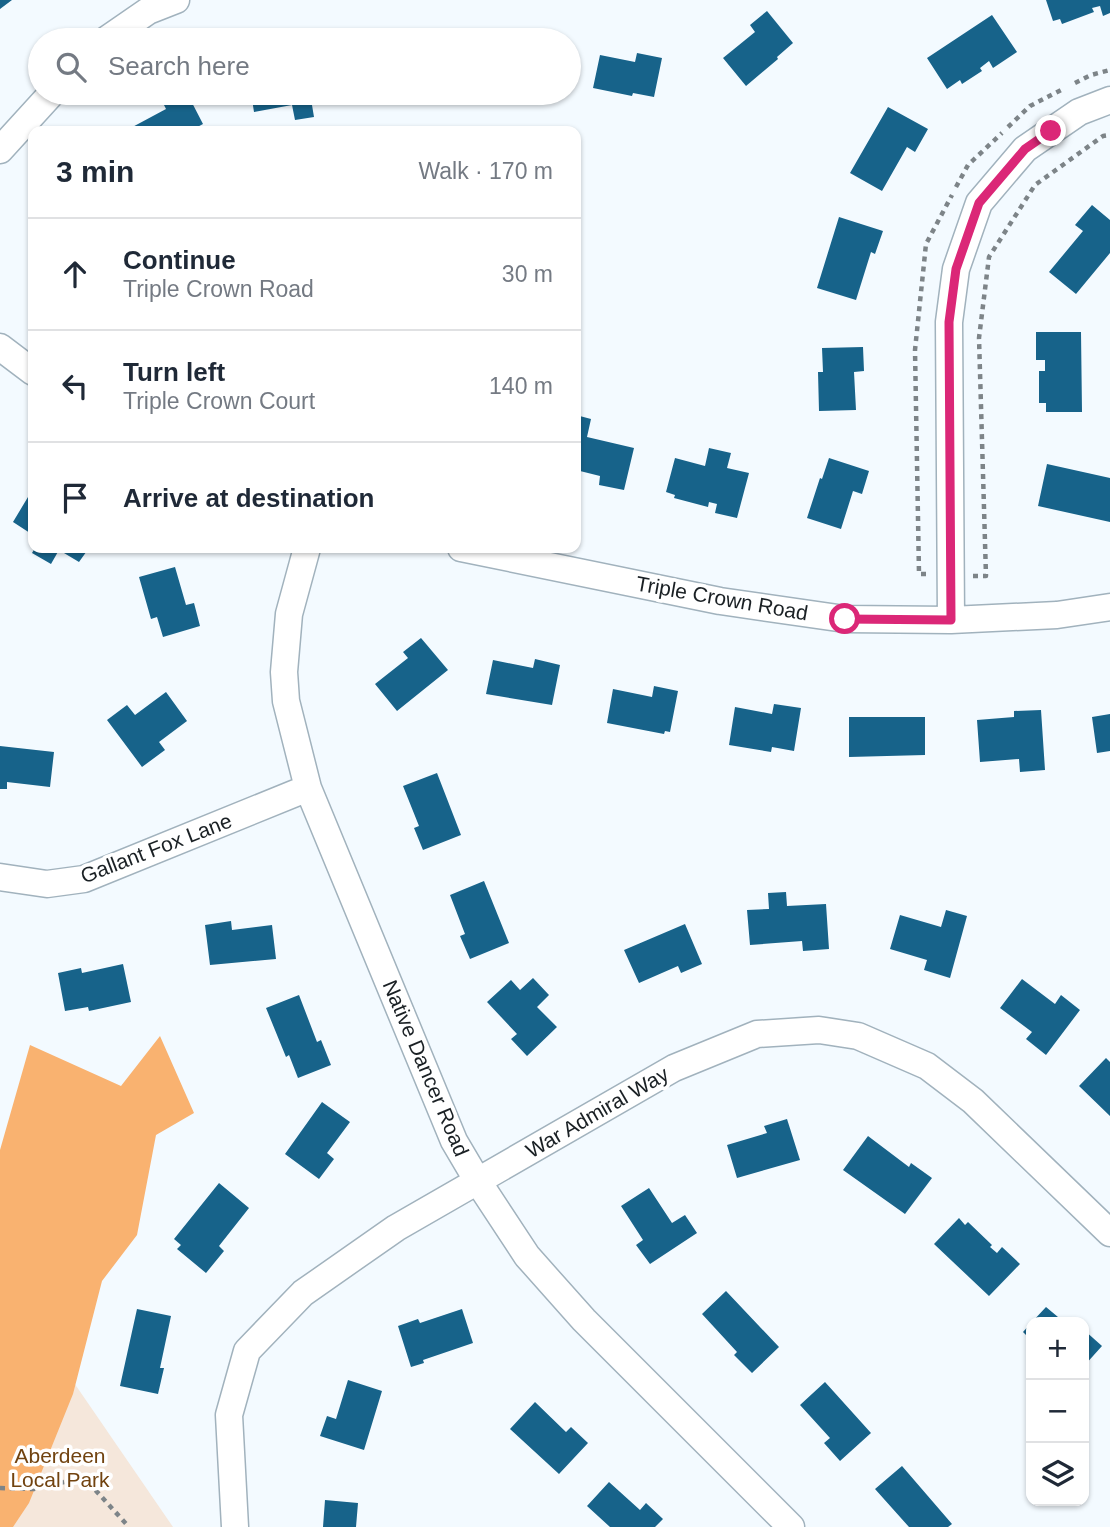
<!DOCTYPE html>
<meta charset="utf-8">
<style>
body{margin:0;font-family:Arial,sans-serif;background:#f6f6f7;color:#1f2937}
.controls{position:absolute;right:21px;bottom:21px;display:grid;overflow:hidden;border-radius:14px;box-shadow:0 2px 5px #0004}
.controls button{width:63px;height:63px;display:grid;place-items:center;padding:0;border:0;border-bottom:2px solid #e0e1e3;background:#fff;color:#1f2937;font:35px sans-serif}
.stop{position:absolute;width:21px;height:21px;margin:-16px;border:5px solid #db2777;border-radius:50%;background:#fff}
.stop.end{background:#db2777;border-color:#fff;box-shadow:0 2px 7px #0008}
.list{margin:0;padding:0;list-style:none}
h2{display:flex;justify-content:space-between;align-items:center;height:91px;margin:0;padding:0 28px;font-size:30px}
h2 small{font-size:23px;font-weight:400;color:#747a83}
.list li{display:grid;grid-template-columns:46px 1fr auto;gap:21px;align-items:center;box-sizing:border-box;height:112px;padding:0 28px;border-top:2px solid #e0e1e3}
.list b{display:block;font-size:26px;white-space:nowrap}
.list p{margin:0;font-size:23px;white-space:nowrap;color:#747a83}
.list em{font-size:23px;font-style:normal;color:#747a83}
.icon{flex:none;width:38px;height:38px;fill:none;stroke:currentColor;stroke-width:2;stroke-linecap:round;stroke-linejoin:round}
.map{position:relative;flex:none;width:1110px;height:1527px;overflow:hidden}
.search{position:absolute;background:#fff;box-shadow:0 2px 5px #0004;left:28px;top:28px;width:553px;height:77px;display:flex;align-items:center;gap:18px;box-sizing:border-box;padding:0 24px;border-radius:38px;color:#747a83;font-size:26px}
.panel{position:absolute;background:#fff;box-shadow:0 2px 5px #0004;left:28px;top:126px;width:553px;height:427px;border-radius:14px}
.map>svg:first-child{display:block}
.green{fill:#f5e7db}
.forest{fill:#f9b270}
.building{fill:#17638a}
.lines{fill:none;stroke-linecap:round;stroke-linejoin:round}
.minor-casing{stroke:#a1b2bd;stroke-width:29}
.path{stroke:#7d8488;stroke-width:4.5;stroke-dasharray:5 5;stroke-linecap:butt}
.minor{stroke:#fff;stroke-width:26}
.route{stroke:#db2777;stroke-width:9}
.labels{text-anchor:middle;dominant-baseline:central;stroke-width:7;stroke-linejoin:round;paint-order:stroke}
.street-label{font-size:21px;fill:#1a2024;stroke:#fff}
.park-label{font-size:21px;fill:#714310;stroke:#fff}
</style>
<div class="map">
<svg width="1110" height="1527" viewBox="0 0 1110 1527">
<rect width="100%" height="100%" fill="#f3faff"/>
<path class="green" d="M0,1275L173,1527H0Z"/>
<path class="forest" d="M160,1036L194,1113L156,1135L137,1235L102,1281L73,1394L29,1503L13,1527H0V1150L30,1045L121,1086Z"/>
<path class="building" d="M0,0H12L0,9Z
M1046,0H1110V13L1103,16L1100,6L1092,8L1094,12L1062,24L1060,19L1053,21Z
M767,11L793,43L777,57L778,59L746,86L723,58L755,32L750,25Z
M992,15L1017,52L993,68L989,61L980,68L982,71L962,84L960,80L947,89L927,58Z
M542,33L543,40H518V35Z
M637,53L662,58L654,97L633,93L632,96L593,88L600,55L635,62Z
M187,93L203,124L190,131H125L166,109L164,105Z
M251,93H310L314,117L295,120L292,105L254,112Z
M353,93H396V95L353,99Z
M888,107L928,129L915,152L907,147L882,191L850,173Z
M1092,205L1110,220V253L1076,294L1049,272L1083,231L1075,225Z
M839,217L883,231L875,254L871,252L856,300L817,288Z
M1036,332H1081L1082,412H1046V403H1039V371H1045V360H1036Z
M863,347L864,371L854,372L856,410L819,411L818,372H823L822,348Z
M576,415L591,419L587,437L634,448L624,490L599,485L600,476L576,470Z
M709,448L731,453L727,468L749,473L737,518L715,513L717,504L709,502L708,507L674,498L675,495L666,492L675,458L705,466Z
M829,458L869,471L862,494L853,491L841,529L807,518L820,478L822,479Z
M1047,464L1110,478V522L1038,506Z
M31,492L33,494V535L13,522Z
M35,548H89L79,562L59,550L51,564L32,553Z
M175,567L186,605L194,603L200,626L163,637L157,617L151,619L139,577Z
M421,638L448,670L397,711L375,684L408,658L403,652Z
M535,659L560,665L552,705L486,694L493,660L533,668Z
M654,686L678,691L670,732L665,731L664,734L607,723L613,689L652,697Z
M166,692L187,721L159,742L165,750L142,767L107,720L127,705L135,715Z
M774,704L801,708L794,751L772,747L771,752L729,745L735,707L772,714Z
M1041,710L1045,770L1020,772L1019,759L980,762L977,720L1014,717V711Z
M1110,714V751L1097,753L1092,717Z
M849,717H925V755L849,757Z
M0,746L54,752L50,787L7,782V789H0Z
M437,773L461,835L423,850L414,828L419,826L403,786Z
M484,881L509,943L470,959L460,936L465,934L450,895Z
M786,892L787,906L826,904L829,949L803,951L802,941L750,945L747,910L769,909L768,893Z
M946,910L967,916L950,978L924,970L927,960L890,949L900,915L941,927Z
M231,921L232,930L272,925L276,959L210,965L205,925Z
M685,924L702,964L681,973L678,966L639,983L624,950Z
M123,964L131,1002L89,1011L88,1007L65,1011L58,973L81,968L82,973Z
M533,978L549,995L537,1007L557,1027L527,1056L511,1039L517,1034L487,1002L511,980L520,990Z
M1022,979L1055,1004L1061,995L1080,1010L1046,1055L1026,1039L1032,1032L1000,1008Z
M299,995L317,1042L321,1040L331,1065L298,1078L289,1055L286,1057L266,1008Z
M1106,1058L1110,1062V1116L1079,1086Z
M322,1102L350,1122L327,1153L334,1159L319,1179L285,1154Z
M787,1119L800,1160L737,1178L727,1145L767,1133L764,1126Z
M868,1136L909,1167L911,1163L932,1178L905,1214L843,1170Z
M219,1183L249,1208L219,1246L224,1251L206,1273L177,1249L181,1245L174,1239Z
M649,1188L672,1223L685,1215L697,1233L650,1264L636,1245L643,1240L621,1206Z
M959,1218L965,1225L968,1222L992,1245L990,1247L997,1253L1002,1247L1020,1264L989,1296L934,1244Z
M726,1291L779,1347L752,1373L734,1355L737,1352L702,1314Z
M1046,1307L1064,1322H1032Z
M137,1309L171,1316L160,1368H164L158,1394L120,1386Z
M462,1309L473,1343L423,1360L424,1363L411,1367L398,1326L418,1319L420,1323Z
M1031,1323V1340L1023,1332Z
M1084,1330L1102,1346L1084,1366Z
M348,1380L382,1391L364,1450L320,1436L327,1416L336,1419Z
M825,1382L871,1433L840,1461L824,1443L830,1438L800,1405Z
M535,1402L566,1432L571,1427L588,1443L559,1474L510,1429Z
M902,1466L952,1524L948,1527H909L875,1489Z
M609,1482L640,1510L646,1503L663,1519L655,1527H610L587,1506Z
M325,1500L358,1503L356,1527H323Z"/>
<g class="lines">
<g class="minor-casing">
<path id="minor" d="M106,40L148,11L176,0
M0,150L52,93
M0,347L33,372
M307,548L289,614L284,672L286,701L308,788L454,1141L477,1180L527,1256L584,1320L791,1527
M461,548L720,601L845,619L951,620L1057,615L1110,607
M951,620L949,322L956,269L979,203L1025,149L1079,112L1110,100
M0,877L47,884L84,879L308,788
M235,1527L229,1415L247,1351L303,1293L396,1228L674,1068L757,1034L819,1030L858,1036L927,1066L973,1101L1110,1233"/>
</g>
<path class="path" d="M1075,83L1091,75L1110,70
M1008,127L1030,106L1061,90
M956,187L968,165L1002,133
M926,574H919L915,350L926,244L952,195
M973,576H986L979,338L989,257L1035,185L1103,136L1110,135
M0,1488L34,1489L73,1480L89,1483L129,1527"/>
<use href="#minor" class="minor"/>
</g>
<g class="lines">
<path class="route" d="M845,619L951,620L949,322L956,269L979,203L1025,149L1051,131"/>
</g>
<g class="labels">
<g class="street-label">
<text transform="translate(722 598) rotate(10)">Triple Crown Road</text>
<text transform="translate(156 848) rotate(-21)">Gallant Fox Lane</text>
<text transform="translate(426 1068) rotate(67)">Native Dancer Road</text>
<text transform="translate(597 1112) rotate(-30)">War Admiral Way</text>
</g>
<g class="park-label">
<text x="60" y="1455">Aberdeen<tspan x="60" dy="24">Local Park</tspan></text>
</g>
</g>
</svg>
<div class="controls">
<button>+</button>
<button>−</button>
<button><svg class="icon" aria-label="layers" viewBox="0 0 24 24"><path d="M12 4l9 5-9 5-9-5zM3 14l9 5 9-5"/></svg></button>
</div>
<div class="stop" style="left:845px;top:619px"></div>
<div class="stop end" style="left:1051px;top:131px"></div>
<div class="search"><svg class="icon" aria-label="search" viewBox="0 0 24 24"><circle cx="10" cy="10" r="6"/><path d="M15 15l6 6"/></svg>Search here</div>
<section class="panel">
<h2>3 min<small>Walk · 170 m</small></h2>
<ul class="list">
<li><svg class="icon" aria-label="ahead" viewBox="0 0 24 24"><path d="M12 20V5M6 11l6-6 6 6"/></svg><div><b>Continue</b><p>Triple Crown Road</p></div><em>30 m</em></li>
<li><svg class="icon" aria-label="left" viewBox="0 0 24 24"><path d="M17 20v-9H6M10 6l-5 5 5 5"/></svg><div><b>Turn left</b><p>Triple Crown Court</p></div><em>140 m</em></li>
<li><svg class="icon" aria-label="arrive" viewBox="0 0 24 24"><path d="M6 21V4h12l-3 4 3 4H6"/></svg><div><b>Arrive at destination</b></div></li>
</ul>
</section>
</div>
